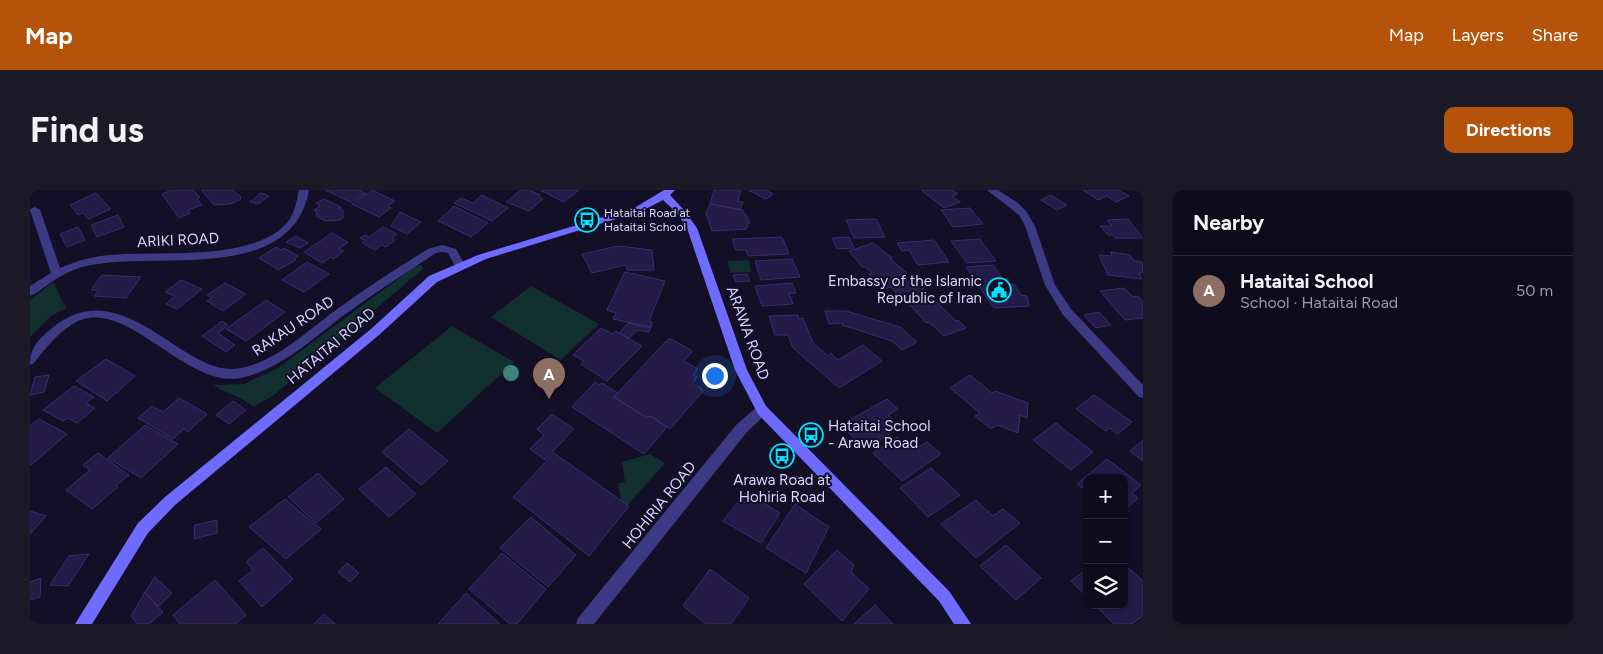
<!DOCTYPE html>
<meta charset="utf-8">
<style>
body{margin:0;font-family:Figtree,sans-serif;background:#1c1929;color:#f1f3f6}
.controls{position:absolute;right:15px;bottom:15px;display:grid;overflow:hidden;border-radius:10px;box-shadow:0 1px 4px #0004}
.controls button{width:45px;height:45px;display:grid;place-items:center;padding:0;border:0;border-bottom:1px solid #2e2b3b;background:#0e0b1c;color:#f1f3f6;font:25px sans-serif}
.you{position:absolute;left:684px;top:185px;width:18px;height:18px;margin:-12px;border:4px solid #fff;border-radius:50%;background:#1a73e8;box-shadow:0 0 0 8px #1a73e833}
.badge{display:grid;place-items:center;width:32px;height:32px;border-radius:50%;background:#b45309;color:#fff;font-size:16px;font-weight:700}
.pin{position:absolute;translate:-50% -41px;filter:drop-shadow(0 1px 2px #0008)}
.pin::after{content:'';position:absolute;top:26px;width:18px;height:15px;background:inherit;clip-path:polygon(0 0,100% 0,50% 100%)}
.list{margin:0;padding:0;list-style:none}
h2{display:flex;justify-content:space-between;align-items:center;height:65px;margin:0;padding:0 20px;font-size:21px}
h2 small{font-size:16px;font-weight:400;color:#9b9ba3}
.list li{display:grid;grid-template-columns:32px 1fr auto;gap:15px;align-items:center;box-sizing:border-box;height:70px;padding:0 20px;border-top:1px solid #2e2b3b}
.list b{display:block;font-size:19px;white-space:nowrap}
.list p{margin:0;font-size:16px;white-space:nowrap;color:#9b9ba3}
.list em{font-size:16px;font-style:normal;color:#9b9ba3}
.icon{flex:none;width:28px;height:28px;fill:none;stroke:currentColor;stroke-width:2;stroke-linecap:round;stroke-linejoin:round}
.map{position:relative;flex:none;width:1113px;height:434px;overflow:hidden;border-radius:10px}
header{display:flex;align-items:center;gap:30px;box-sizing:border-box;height:70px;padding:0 25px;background:#b45309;color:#fff}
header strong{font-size:24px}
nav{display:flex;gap:28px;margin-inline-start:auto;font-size:18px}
.intro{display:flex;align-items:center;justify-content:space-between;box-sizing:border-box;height:120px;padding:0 30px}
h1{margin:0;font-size:35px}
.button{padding:12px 22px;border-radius:10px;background:#b45309;color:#fff;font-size:18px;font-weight:700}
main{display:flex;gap:30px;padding:0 30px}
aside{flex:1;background:#0e0b1c;border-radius:10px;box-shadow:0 1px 4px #0004}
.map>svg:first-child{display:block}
.green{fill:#12302f}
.building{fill:#241b47;stroke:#3b2d73}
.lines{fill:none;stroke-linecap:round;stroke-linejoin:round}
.street{fill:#3d3a85;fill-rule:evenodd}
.secondary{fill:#6f6bff;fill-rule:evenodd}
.tree{fill:#3d827b}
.labels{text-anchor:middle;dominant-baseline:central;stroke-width:4;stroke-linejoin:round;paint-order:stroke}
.far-poi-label{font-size:12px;fill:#d9d4ff;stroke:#130f26;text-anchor:start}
.street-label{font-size:15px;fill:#d9d4ff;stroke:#130f26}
.poi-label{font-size:15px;fill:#d9d4ff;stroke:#130f26;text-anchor:end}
</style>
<header>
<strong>Map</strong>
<nav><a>Map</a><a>Layers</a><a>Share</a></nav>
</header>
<div class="intro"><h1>Find us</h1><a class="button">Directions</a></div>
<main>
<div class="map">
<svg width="1113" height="434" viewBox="0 0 1113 434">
<rect width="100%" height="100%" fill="#130f26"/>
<path class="green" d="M719,70L721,82L701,83L697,71Z
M391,75L394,78L244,205L223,217C211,206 197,204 183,195L214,194L248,178L384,77Z
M23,92L36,118L21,126L0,147V110Z
M501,96L569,134L531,170L461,127Z
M422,136L484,172L407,243L345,198Z
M620,264L635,273L593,320L588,293L595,292L592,272Z"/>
<path class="building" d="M142,0H163L170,7L167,9L172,15L158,20L160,23L149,28L132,4Z
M171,0H203L211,7L210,10L200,14L184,15Z
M295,0H329L335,3L321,12Z
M342,0L365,11L358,16L361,18L349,27L322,14Z
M491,0H499L510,5L509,7L513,9L499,21L476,12Z
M510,0H549L534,12Z
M684,0H711L708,11L713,12L710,20L680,14Z
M718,0H736L743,4L736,9Z
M891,0H922L928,4L922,6L930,12L914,18Z
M1053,0H1088L1099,6L1086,12L1077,6L1068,10Z
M66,3L81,19L58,29L53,23L48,25L40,15Z
M231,3L239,6L228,14L220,12Z
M452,5L478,18L462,31L424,13L431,8L443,13Z
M1021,5L1037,15L1027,20L1011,10Z
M294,9L311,17L308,18L313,20V28L309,30L295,31L286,26L287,21L284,20L290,16L286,13Z
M680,14L713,20V23H715L720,33H717L718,36L716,39L682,41L676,23Z
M424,16L458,33L441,47L408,31Z
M940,18L953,34L923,37L911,20Z
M370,22L391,32L377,44L361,36Z
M88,25L94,37L67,47L61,35Z
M846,29L855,47L824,48L816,30Z
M1098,29L1113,48H1085L1083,45H1078L1070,36H1082L1077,30Z
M48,37L55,50L37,57L30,44Z
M353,37L367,44L362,48L365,50L356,57L351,55L345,60L332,53L335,51L330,48L335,45L339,47Z
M302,43L318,52L309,59L314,61L303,69L301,67L292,73L274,62Z
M266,46L278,53L270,58L256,52Z
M752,47L759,64L718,66L716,60H706L702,49Z
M819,47L824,58L807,59L802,48Z
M950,49L966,71L937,73L921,51Z
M904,50L919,72L888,75L879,60L872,61L867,53Z
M843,53L862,68L860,69L877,83L875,84L880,89L882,88L926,131L928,130L936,138L914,146L899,132L896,133L870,103L867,104L861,97L854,99L839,84L842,83L835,77H832L819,61Z
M588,56L622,60L624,80H597L596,75L562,83L552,64Z
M246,57L251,60L254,58L268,66L264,69L266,70L248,80L229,68Z
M1081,62L1100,65L1103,70L1112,72L1113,83L1109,82L1112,89L1078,85L1069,65L1082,66Z
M762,69L770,87L731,90L725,71Z
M277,72L299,84L274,102L252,90Z
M963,75L977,94H984L991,105L997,106L999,116L964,118L936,77Z
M595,82L635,91L619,131L622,132L621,137L583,129L586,123L577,120Z
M717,84L720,91L706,92L703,85Z
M72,85L111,87L96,108L64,106L69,100H61Z
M151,90L172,99L147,119L136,114L145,106L135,102Z
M195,93L216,104L193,121L177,111L182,108L177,105Z
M762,93L766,103H759L763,114L732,116L725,96Z
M1094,98L1103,107L1108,106L1113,112V128L1095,130L1070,101Z
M236,110L255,122L216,151L196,139Z
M795,121H816L870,137L887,152L872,160L862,151L812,135L813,133L799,134Z
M1069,122L1081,135L1066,138L1054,125Z
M768,125L769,129L773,128L783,153L798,166L801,163L808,170L833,155L852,171L809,198L763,158L758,145H745L739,126Z
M192,131L198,135L188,143L205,155L196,162L172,146Z
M598,133L614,137H621L619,142L608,140L599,148L589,143Z
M571,138L583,144L586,141L612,156L577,191L551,174L554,171L543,165Z
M638,149H641L661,160L662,162L654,171L668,179L663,185L667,187L662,194L671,198L673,201L640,239L622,227L619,226L617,228L584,207Z
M76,169L105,186L77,211L46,191Z
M19,185L14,202L0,205L5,187Z
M940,185L962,203L965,201L998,213L997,228L990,225L988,243L967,235L961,239L945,226L950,223L920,198Z
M565,192L569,195L572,193L588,203L584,207L617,228L619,226L622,227L637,237L614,264L542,217Z
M44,196L64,207L56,213L65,218L47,233L38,228L33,231L13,220Z
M1064,205L1102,232L1088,244L1079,238L1076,241L1046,219Z
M149,208L177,224L158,242L154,239L143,249L108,228L122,216L133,222Z
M857,209L868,219L858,225L870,237L835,259L811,235Z
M203,211L216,220L199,234L186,225Z
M522,224L544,239L515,270L500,259L514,245L507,239Z
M9,229L37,244L0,276V236Z
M1026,233L1063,262L1041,280L1003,250Z
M115,235L148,254L111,288L78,268Z
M379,239L418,271L391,295L352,262Z
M867,247L878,257L881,255L885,259L897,252L911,264L872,291L843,263Z
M1113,250V271L1100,261Z
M68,263L99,285L86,296L88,297L62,319L36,300L60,280L53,275Z
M524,263L599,316L559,366L483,307Z
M1077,269L1111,295L1102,303L1108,308L1094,321V288H1057V301L1047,294Z
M356,277L386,304L359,327L329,299Z
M901,278L930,305L898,327L870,298Z
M288,283L314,309L286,333L258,307Z
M716,302L750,323L731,353L693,331Z
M255,309L291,339L256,369L219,337Z
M946,310L963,326L973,319L990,333L946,368L911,334Z
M765,314L799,337L776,383L736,358Z
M0,321L16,326L0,344Z
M501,327L546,365L518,397L470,358Z
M187,330V343L164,349L165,335Z
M976,355L1011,388L986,410L950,376Z
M233,358L263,389L232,417L209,391L223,380L216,372Z
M807,360L824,375L821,382L839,399L812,431L774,394Z
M472,363L516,399L487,434H480L439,399Z
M59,364L38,396L20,395L39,366Z
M317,373L329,383L320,392L308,382Z
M1094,374L1113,391V426L1102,434H1084L1065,415H1094Z
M680,379L719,408L701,434H676L653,416Z
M1057,379V407L1041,391Z
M125,387L142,403L128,417L115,402Z
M11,388L10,407L0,410V392Z
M185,390L216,425L206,434H150L143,425Z
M115,402L133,422L119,434H107L101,426Z
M436,403L470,434H408Z
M845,415L863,434H824Z
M294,424L305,434H284Z"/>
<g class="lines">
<path class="street" d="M269,0H279C262,96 124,60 57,76C42,79 28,87 16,96C11,99 6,104 0,106V96L21,83L0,20L2,18L5,17L10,20L30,78C46,71 63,66 81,65C129,60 229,73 260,29C265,20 267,10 269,0Z
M957,0H968L988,13L996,21L1005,36L1025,95L1041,119L1113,195V208L1109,207L1033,125L1015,95L995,36L989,25Z
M412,55L426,59L435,75L434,78H426L418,63L412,62L406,63C376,83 346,102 317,123C284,147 252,179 211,188C153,199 93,100 41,135C26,145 15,159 4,173L0,175C0,157 9,149 22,138C70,99 111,134 154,161C172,172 190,182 211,178C248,171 280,138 310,117C339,96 369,77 398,59Z
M732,215L736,216L738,220L736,224L717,242L564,434H546L548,428L707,234L728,216Z"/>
<path class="secondary" d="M634,0H645L640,5L653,19L667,38L717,180L736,216L919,401L941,434H924L909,411L728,224L705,180L657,38L647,23L633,10L612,21L456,69L407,92L349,145L145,315L118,343L62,434H45L108,333L135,307L341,139L399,86L448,65L606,17Z"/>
</g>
<circle class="tree" cx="481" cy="183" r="8"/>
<defs>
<g id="bus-ring" transform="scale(1.25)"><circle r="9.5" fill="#130f26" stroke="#00e5ff" stroke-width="1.5"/><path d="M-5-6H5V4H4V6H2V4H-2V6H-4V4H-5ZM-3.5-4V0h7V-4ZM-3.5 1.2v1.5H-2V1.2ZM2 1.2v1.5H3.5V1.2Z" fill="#00e5ff"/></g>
<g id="civic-ring" transform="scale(1.25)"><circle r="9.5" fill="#130f26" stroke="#00e5ff" stroke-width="1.5"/><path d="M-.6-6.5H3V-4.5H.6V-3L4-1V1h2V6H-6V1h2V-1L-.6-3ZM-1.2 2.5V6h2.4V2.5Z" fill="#00e5ff"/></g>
</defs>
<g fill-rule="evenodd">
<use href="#bus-ring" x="557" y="30"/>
<use href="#civic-ring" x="969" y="100"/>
<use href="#bus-ring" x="781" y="245"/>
<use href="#bus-ring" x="752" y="266"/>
</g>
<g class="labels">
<g class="far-poi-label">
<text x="574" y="23">Hataitai Road at<tspan x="574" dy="14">Hataitai School</tspan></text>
</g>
<g class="street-label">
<text transform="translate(148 50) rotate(-3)">ARIKI ROAD</text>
<text transform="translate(263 136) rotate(-34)">RAKAU ROAD</text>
<text transform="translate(718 143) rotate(70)">ARAWA ROAD</text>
<text transform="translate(301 156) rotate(-40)">HATAITAI ROAD</text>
<text transform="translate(629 315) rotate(-51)">HOHIRIA ROAD</text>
</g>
<g class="poi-label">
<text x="952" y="91">Embassy of the Islamic<tspan x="952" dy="17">Republic of Iran</tspan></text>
<text x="798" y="236" text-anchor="start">Hataitai School<tspan x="798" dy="17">- Arawa Road</tspan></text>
<text x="752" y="290" text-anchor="middle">Arawa Road at<tspan x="752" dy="17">Hohiria Road</tspan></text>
</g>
</g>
</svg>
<div class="controls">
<button>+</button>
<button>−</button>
<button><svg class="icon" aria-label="layers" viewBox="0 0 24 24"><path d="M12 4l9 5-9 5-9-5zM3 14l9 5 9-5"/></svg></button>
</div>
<div class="you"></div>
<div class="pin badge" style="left:519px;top:209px;background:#8d6e63">A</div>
</div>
<aside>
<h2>Nearby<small></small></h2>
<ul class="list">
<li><span class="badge" style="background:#8d6e63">A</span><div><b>Hataitai School</b><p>School · Hataitai Road</p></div><em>50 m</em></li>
</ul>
</aside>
</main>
